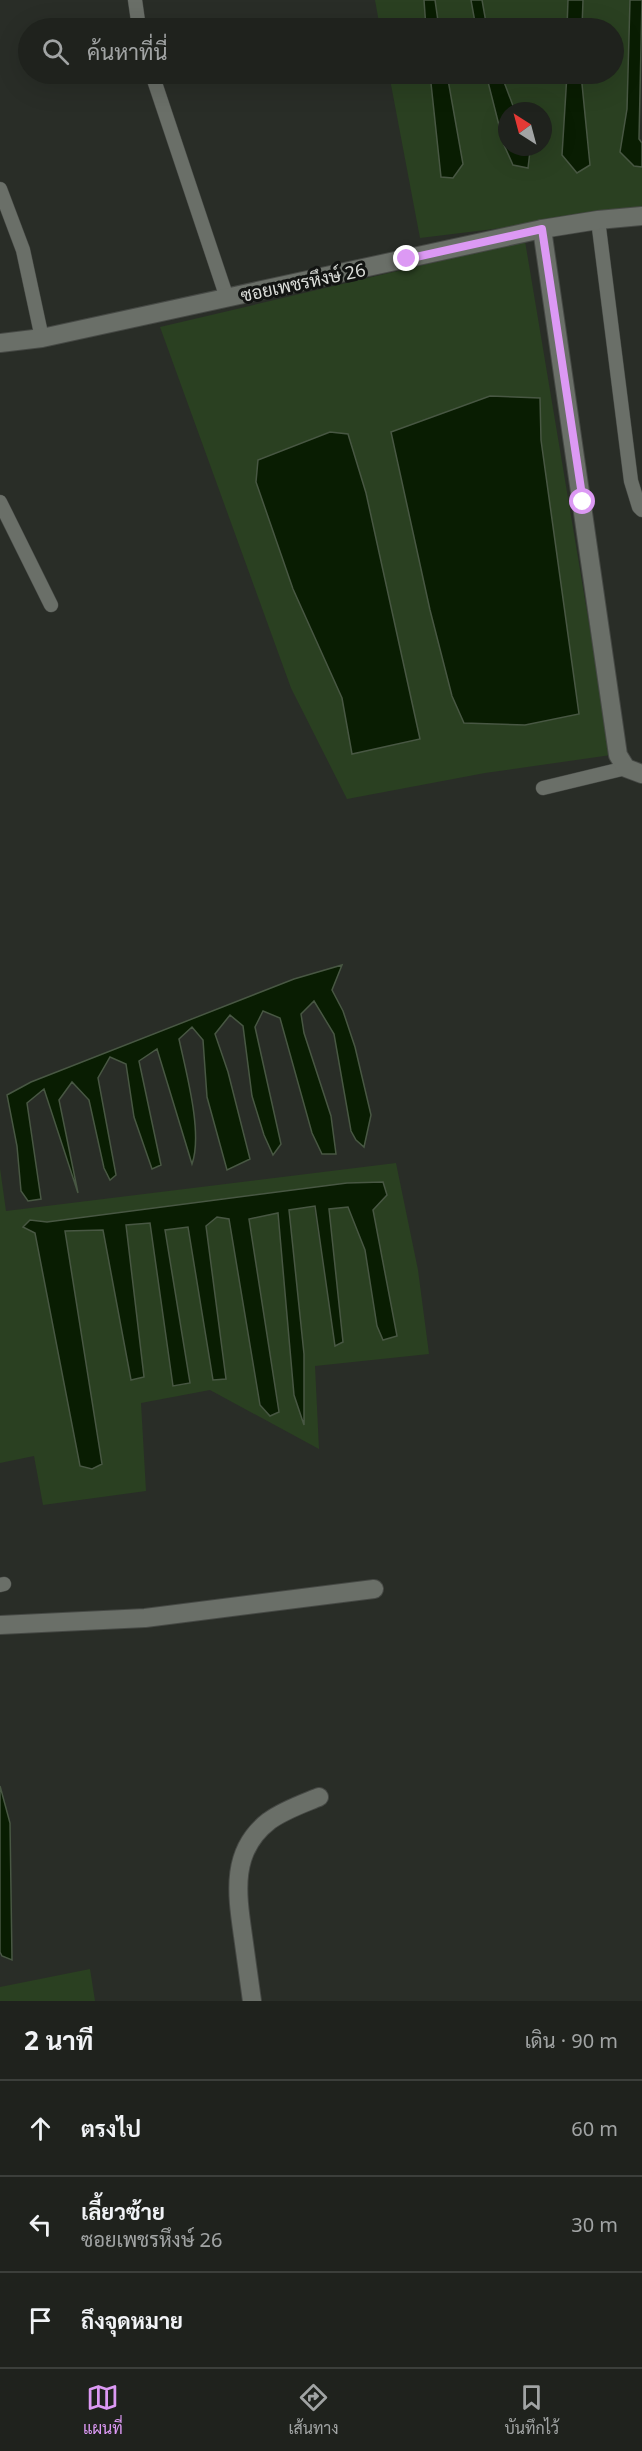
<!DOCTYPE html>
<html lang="th">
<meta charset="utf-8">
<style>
body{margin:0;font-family:"Noto Sans",Sarabun,sans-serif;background:#272a26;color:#f1f3f6}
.compass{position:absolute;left:498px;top:102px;width:54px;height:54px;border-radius:50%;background:#1f221d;box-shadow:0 6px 24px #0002;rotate:324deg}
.stop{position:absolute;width:18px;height:18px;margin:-14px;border:4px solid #dc99f4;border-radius:50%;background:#fff}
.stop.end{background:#dc99f4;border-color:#fff;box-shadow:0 2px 6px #0008}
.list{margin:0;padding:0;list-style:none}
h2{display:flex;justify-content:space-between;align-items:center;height:78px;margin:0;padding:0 24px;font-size:26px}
h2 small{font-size:20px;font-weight:400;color:#a1a4a4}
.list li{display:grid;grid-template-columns:39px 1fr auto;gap:18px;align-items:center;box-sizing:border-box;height:96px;padding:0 24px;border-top:2px solid #3c3f3b}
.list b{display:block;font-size:22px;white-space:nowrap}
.list p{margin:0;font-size:20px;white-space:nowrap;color:#a1a4a4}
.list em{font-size:20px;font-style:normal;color:#a1a4a4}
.icon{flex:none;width:33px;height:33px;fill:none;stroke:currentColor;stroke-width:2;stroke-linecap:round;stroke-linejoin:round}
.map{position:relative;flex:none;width:642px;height:2001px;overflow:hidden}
.search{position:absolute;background:#1f221d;box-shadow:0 6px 24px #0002;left:18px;right:18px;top:18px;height:66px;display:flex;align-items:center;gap:15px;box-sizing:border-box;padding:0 21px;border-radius:33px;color:#a1a4a4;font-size:22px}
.sheet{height:366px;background:#1f221d}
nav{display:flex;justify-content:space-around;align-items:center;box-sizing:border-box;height:84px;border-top:2px solid #3c3f3b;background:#1f221d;font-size:16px;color:#a1a4a4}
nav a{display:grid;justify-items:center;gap:3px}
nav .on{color:#dc99f4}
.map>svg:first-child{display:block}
.green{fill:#2a4021;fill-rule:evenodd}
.water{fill:#091d02;stroke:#485743;stroke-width:1.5}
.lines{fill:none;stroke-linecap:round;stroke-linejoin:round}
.service-casing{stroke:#464945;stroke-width:15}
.minor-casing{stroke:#464945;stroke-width:20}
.tertiary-casing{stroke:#464945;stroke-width:20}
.service{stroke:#6a6f68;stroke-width:14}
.minor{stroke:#6a6f68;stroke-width:18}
.tertiary{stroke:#6a6f68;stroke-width:18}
.route{stroke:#dc99f4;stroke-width:8}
.labels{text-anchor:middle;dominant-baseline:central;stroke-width:6;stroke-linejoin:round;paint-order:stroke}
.street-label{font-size:18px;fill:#dcdeda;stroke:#121412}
</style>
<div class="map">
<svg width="642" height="2001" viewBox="0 0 642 2001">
<rect width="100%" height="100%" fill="#292d27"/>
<path class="green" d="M375,0H424L426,28H380Z
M435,0H471L476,28H439Z
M482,0H568L567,28H487Z
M583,0H630L627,109L620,152L634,166L642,167V211L420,238L389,74H430L441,177L462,164L447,74H486L504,145L513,165L530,152L528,147H543V111H515L501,74H567L566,109L590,165L581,74H614V28H582Z
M525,241L611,755L485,773L347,799L291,688L160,327ZM540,398L541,440L452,696L430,610L391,432ZM348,434L366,493L420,739L352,754L342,698L293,589Z
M396,1163L418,1270L429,1354L315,1366L319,1449L210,1390L141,1403L146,1491L43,1505L34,1456L0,1463V1168L6,1211ZM383,1182L387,1195L373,1210L397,1335L383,1340L377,1326L365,1250L348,1207L329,1208L335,1345L314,1206L289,1210L304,1354L303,1422L294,1395L278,1213L249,1218L279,1411L270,1416L260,1405L229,1219L217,1217L206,1226L226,1379L213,1380L188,1227L164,1230L190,1383L174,1386L150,1223L126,1225L144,1377L131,1380L103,1230L65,1231L102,1464L92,1469L80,1466L35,1233L30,1220L47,1222L347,1183Z
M90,1969L95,2001H0V1987Z"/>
<path class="water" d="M424,0H435L439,28H426Z
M471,0H482L487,28H476Z
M568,0H583L582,28H567Z
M630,0H642L639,139L642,143V167L634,166L620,152L627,109Z
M430,74H447L463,164L453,178L441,177Z
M486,74H501L515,111H507V147H528L530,151L528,168L513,165L504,145Z
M567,74H581L590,165L577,173L562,155Z
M490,396L540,398L541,440L579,714L525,725L464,723L452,696L430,610L391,432Z
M330,432L348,434L366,493L420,739L352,754L342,698L293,589L256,482L258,460Z
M342,965L332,990L343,1011L355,1047L371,1115L364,1147L356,1140L351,1131L334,1034L314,1001L301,1014L304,1033L331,1116L336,1154H322L312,1133L280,1018L263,1011L255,1027L281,1144L273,1155L264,1135L252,1096L243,1026L230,1015L215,1034L228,1072L250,1159L227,1170L207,1097L203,1040L192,1027L179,1039C186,1072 203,1133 192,1164L157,1049L139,1061L161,1165L152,1169L134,1117L126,1064L110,1057L98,1078L116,1175L110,1180L104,1168L89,1100L72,1082L59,1100L78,1193L44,1089L27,1103L41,1199L28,1201L21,1191L17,1146L7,1095L31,1082L294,979Z
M383,1182L387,1195L373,1210L397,1336L383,1340L377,1326L365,1250L348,1207L329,1209L343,1342L335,1346L315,1206L289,1210L304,1354V1425L294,1395L278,1213L249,1219L279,1412L270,1416L260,1405L229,1219L217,1217L206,1226L226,1379L213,1380L188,1227L165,1230L190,1383L173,1386L150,1223L126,1225L144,1377L131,1380L103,1230L65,1231L102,1464L92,1469L80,1466L35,1233L23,1227L30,1220L47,1222L347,1183Z
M0,1786L10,1823L12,1960L2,1956L0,1952Z"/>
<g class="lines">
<g class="service-casing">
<path id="service" d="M135,0L139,28
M152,74L227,298
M0,189L23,250L42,338
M598,220L631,481L639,507L642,510
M0,502L51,605
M543,788L626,768
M0,1585L4,1584"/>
</g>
<g class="minor-casing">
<path id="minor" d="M542,229L618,755L626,768L642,774
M0,1625L145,1618L374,1589
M252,2001C249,1979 246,1958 243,1936C237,1894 230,1851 269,1821C284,1810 302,1804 319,1797"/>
</g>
<g class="tertiary-casing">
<path id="tertiary" d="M0,343L42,338L542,229L598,220L642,216"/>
</g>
<use href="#service" class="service"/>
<use href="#minor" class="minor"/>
<use href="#tertiary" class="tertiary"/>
</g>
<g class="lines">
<path class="route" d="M407,259L542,229L583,502"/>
</g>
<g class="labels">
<g class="street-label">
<text transform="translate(303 282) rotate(-12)">ซอยเพชรหึงษ์ 26</text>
</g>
</g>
</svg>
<svg class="compass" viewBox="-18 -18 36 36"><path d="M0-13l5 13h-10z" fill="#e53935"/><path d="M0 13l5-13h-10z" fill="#a1a4a4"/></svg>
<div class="stop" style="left:583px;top:502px"></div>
<div class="stop end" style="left:407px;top:259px"></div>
<div class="search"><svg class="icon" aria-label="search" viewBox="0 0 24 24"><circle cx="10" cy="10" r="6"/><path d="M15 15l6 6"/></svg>ค้นหาที่นี่</div>
</div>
<section class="sheet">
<h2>2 นาที<small>เดิน · 90 m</small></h2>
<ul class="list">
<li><svg class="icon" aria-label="ahead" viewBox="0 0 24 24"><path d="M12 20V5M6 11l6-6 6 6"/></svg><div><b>ตรงไป</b></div><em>60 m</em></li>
<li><svg class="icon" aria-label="left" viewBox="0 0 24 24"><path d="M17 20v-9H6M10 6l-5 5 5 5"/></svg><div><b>เลี้ยวซ้าย</b><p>ซอยเพชรหึงษ์ 26</p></div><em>30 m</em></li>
<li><svg class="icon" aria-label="arrive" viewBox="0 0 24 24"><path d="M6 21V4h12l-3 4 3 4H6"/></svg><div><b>ถึงจุดหมาย</b></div></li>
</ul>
</section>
<nav>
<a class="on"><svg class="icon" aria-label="map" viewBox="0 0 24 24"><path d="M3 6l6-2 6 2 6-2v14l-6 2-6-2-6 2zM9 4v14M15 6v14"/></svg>แผนที่</a>
<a><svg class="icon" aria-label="directions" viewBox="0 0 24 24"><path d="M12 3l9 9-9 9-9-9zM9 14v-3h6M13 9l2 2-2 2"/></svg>เส้นทาง</a>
<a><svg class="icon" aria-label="saved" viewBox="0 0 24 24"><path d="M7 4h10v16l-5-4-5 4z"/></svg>บันทึกไว้</a>
</nav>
